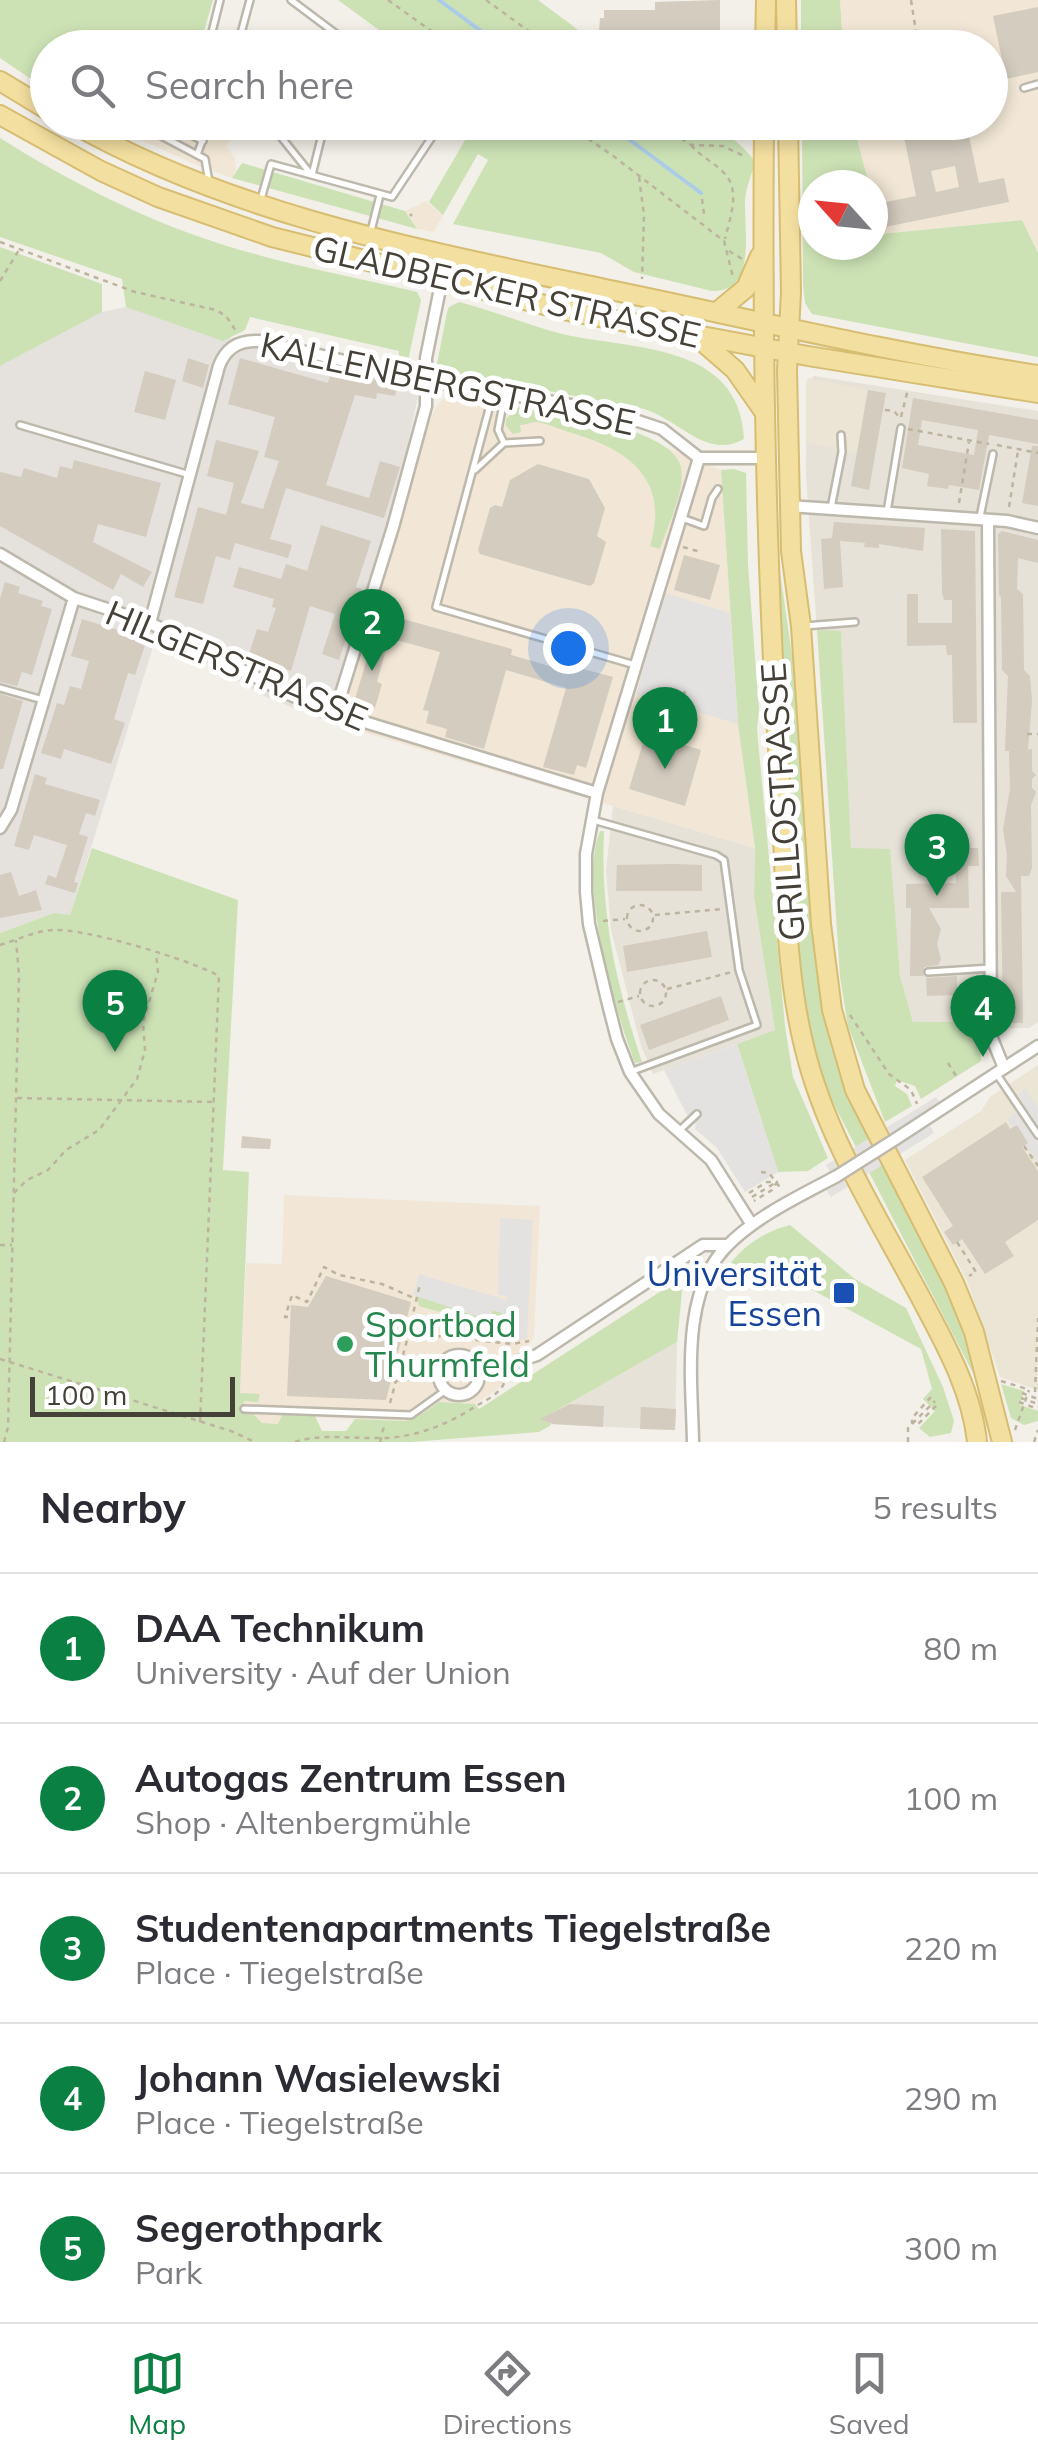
<!DOCTYPE html>
<meta charset="utf-8">
<style>
body{margin:0;font-family:Mulish,sans-serif;background:#f2f2f3;color:#2b2b33}
.compass{position:absolute;left:798px;top:170px;width:90px;height:90px;border-radius:50%;background:#fff;box-shadow:0 5px 15px #0003;rotate:297deg}
.scale{position:absolute;left:30px;bottom:25px;width:205px;box-sizing:border-box;padding-left:10px;border:5px solid #454038;border-top:0;font-size:28px;line-height:35px;white-space:nowrap;color:#454038;-webkit-text-stroke:8px #fff;paint-order:stroke}
.you{position:absolute;left:568px;top:648px;width:35px;height:35px;margin:-25px;border:8px solid #fff;border-radius:50%;background:#1a73e8;box-shadow:0 0 0 15px #1a73e833}
.badge{display:grid;place-items:center;width:65px;height:65px;border-radius:50%;background:#0b8043;color:#fff;font-size:32px;font-weight:700}
.pin{position:absolute;translate:-50% -82px;filter:drop-shadow(0 2px 5px #0008)}
.pin::after{content:'';position:absolute;top:52px;width:35px;height:30px;background:inherit;clip-path:polygon(0 0,100% 0,50% 100%)}
.list{margin:0;padding:0;list-style:none}
h2{display:flex;justify-content:space-between;align-items:center;height:130px;margin:0;padding:0 40px;font-size:42px}
h2 small{font-size:32px;font-weight:400;color:#7c7c81}
.list li{display:grid;grid-template-columns:65px 1fr auto;gap:30px;align-items:center;box-sizing:border-box;height:150px;padding:0 40px;border-top:2px solid #e1e1e2}
.list b{display:block;font-size:38px;white-space:nowrap}
.list p{margin:0;font-size:32px;white-space:nowrap;color:#7c7c81}
.list em{font-size:32px;font-style:normal;color:#7c7c81}
.icon{flex:none;width:55px;height:55px;fill:none;stroke:currentColor;stroke-width:2;stroke-linecap:round;stroke-linejoin:round}
.map{position:relative;flex:none;width:1038px;height:1442px;overflow:hidden}
.search{position:absolute;background:#fff;box-shadow:0 5px 15px #0003;left:30px;right:30px;top:30px;height:110px;display:flex;align-items:center;gap:25px;box-sizing:border-box;padding:0 35px;border-radius:55px;color:#7c7c81;font-size:38px}
.sheet{height:880px;background:#fff}
nav{display:flex;justify-content:space-around;align-items:center;box-sizing:border-box;height:140px;border-top:2px solid #e1e1e2;background:#fff;font-size:28px;color:#7c7c81}
nav a{display:grid;justify-items:center;gap:5px}
nav .on{color:#0b8043}
.map>svg:first-child{display:block}
.residential{fill:#e6e2d7}
.commercial{fill:#f2e7d6}
.industrial{fill:#e5e2dd}
.education{fill:#eae5d4}
.green{fill:#cce2b5}
.parking{fill:#e4e2e0}
.lines{fill:none;stroke-linecap:round;stroke-linejoin:round}
.stream{stroke:#abcce8;stroke-width:4}
.building{fill:#d3ccbf;fill-rule:evenodd}
.service-casing{stroke:#bdb8ac;stroke-width:10}
.minor-casing{stroke:#bdb8ac;stroke-width:15}
.primary-casing{stroke:#d7bd72;stroke-width:22}
.path{stroke:#bdb49f;stroke-width:2.5;stroke-dasharray:5 5;stroke-linecap:butt}
.service{stroke:#fff;stroke-width:5}
.minor{stroke:#fff;stroke-width:10}
.primary{stroke:#f3dfa0;stroke-width:18}
.minor-bridge-casing{stroke:#bdb8ac;stroke-width:15;stroke-linecap:butt}
.minor-bridge{stroke:#fff;stroke-width:10}
.transit-dot{fill:#1a4fb4;stroke:#fff;stroke-width:4}
.leisure-dot{fill:#2e9e5b;stroke:#fff;stroke-width:4}
.labels{text-anchor:middle;dominant-baseline:central;stroke-width:10;stroke-linejoin:round;paint-order:stroke}
.street-label{font-size:35px;fill:#454038;stroke:#fff}
.transit-label{font-size:35px;fill:#164399;stroke:#fff;text-anchor:end}
.leisure-label{font-size:35px;fill:#27864d;stroke:#fff;text-anchor:start}
</style>
<div class="map">
<svg width="1038" height="1442" viewBox="0 0 1038 1442">
<rect width="100%" height="100%" fill="#f2f0e8"/>
<path class="residential" d="M814,376L1038,411V1022L1029,1028H1003L980,1022H913L900,976L895,920L851,848L841,632L817,630L806,477V383Z
M613,806L755,848L754,897L775,1030L653,1074L641,1046L611,930L606,871Z
M677,1342L675,1430L548,1424L545,1417Z"/>
<path class="commercial" d="M840,0H1038V253L1022,220L881,234L873,202V185H869L853,123L990,122V48L843,47Z
M104,123H236V131L226,146L235,158L236,170L232,178L196,165Z
M426,201L443,215L434,232L417,229L405,211Z
M453,395L612,425L721,470L738,724L755,848L329,722L392,520L435,408L442,400Z
M284,1195L540,1206L534,1337L497,1390L475,1404L439,1402L417,1417L405,1421L282,1416L277,1439L241,1413L244,1401L240,1394L246,1263L282,1264Z"/>
<path class="industrial" d="M126,307L250,344L420,386L392,520L329,722L266,697L157,634L70,916L54,913L0,933V366L101,312Z"/>
<path class="education" d="M808,378L868,390L862,422L881,426L875,458L806,442V383Z
M1038,1065V1390L1000,1377L967,1281L905,1160L981,1111L990,1097Z"/>
<path class="green" d="M0,0H213L200,45L195,47L48,48L47,90L0,58Z
M338,0H538L601,47H402Z
M801,0H840L843,47H801Z
M475,123H707C727,134 742,143 755,162C752,174 746,187 745,200C744,230 757,293 712,291L634,272L601,253L453,224L488,160L478,154L443,215L429,202Z
M802,123H853L869,185H813V245H873V202L881,234L1022,220L1038,253V357L812,314L805,303L803,285Z
M0,138C60,176 133,214 200,237C271,262 345,275 417,292L421,300L408,361L398,363L399,351L250,317L245,330L223,341L126,307L122,279L0,237Z
M242,163L405,211L417,229L232,178Z
M0,247L102,284V312L0,366Z
M459,302C494,311 528,325 562,334C632,350 740,342 744,439C707,460 681,421 644,409L441,371L437,364L447,312L449,307Z
M519,407C555,414 672,427 681,467C686,491 667,526 660,549L650,546C670,480 630,450 572,433C561,430 545,422 534,422C529,423 525,425 520,425L521,432L513,434L506,426V419Z
M734,469L746,473L748,565L759,710L757,730L785,1026L793,1077L828,1158L808,1171L778,1172L737,1044L775,1030L754,897L755,848L738,724L721,470Z
M775,572H780L801,718L819,985L828,1032L844,1084L942,1276L978,1371L973,1373L828,1093L811,1038L802,989Z
M817,630L841,631L851,848L890,849L900,976L913,1022H980L981,1061L921,1099L915,1086L897,1080L895,1086L907,1094L912,1106L885,1122L848,1026L840,977Z
M600,831H604C600,914 616,984 642,1062L635,1063C615,1011 578,884 600,831Z
M92,848L238,900L223,1170L249,1172L240,1393L260,1394L258,1402L244,1401L242,1413L253,1414L262,1423L278,1424L282,1415L315,1416L322,1431H346L355,1419L405,1421L417,1417L439,1402L475,1404L479,1409L672,1284L681,1287L682,1292L677,1342L545,1417L551,1425L539,1432L411,1442H0V933L54,913L70,915Z
M790,1225L855,1279L906,1308L943,1387L954,1421L951,1433L930,1437L919,1428L935,1411L923,1399L932,1389L921,1349L765,1264H741L721,1277C737,1250 759,1233 790,1225Z
M417,1296L489,1320L493,1310L508,1315L497,1316L496,1328L419,1306Z
M1001,1384L1024,1391L1020,1405L1038,1411V1421L1024,1425L1011,1418Z"/>
<path class="parking" d="M665,593L730,613L738,724L636,694Z
M737,1044L778,1172L745,1192L717,1148L695,1129L696,1124L689,1119L664,1070Z
M1025,1089L1038,1107V1163L1007,1119L1025,1106L1018,1095Z
M936,1097L941,1104L925,1115L934,1133L831,1197L826,1190L837,1184L826,1165Z
M500,1218L533,1220L527,1339L507,1341V1315L493,1310L489,1320L413,1295L419,1274L507,1300V1296L498,1295Z"/>
<g class="lines">
<path class="stream" d="M439,0L504,48
M606,122L701,193"/>
</g>
<path class="building" d="M720,0V32L671,30V48H655V41L603,40V32H599L600,18H604V10H655V2Z
M1038,7V72L1006,79L993,16Z
M901,122H966L979,183L1004,178L1009,202L885,227L881,203L916,196ZM955,166L959,187L936,192L931,171Z
M188,358L209,365L203,388L182,381Z
M240,358L328,383L331,371L398,384L395,396L377,393L376,399L355,395L326,485L369,498L380,461L400,467L384,518L286,488L270,539L292,545L288,558L235,543L230,560L216,556L203,604L174,597L198,507L226,515L234,483L207,476L216,440L259,451L241,503L263,509L279,461L264,457L275,417L228,404Z
M145,371L176,380L165,420L134,412Z
M868,390L886,393L869,490L851,486Z
M913,398L1038,420V444L989,435L979,490L949,485L948,489L927,486L929,474L902,468ZM922,420L978,430L974,455L918,445Z
M1032,446H1038V506L1022,503Z
M74,460L161,483L146,537L98,524L93,542L152,572L143,587L121,574L113,590L0,526V472L21,477L24,468L57,478L60,466L72,469Z
M538,464L589,479L605,508L597,536L606,542L594,583L590,586L480,554L478,550L490,508L495,505L502,507L510,480Z
M834,522L925,528L923,551L879,544V548L864,547L865,543L840,541L843,587L824,589L821,539L832,538Z
M321,525L371,541L356,587L362,589L339,660L322,654L335,614L310,606L291,671L248,657L257,629L268,632L276,608L272,607L274,599L233,587L239,567L281,579L286,564L307,571Z
M941,529L975,531L977,723H953L952,655H947L946,645L907,646V594H918V623H952V600H944L942,593Z
M1002,531L1038,540V563L1018,558L1017,589L1023,594L1024,670L1030,676L1032,701L1028,750L1032,749V771L1036,775L1032,779V788L1036,792L1031,805L1032,868L1029,876H1021L1023,1023H1003L1001,892H1016L1006,876L1007,855L1003,829L1010,789L1009,751H1005L1008,676L1002,670L1001,597L999,595L998,534Z
M684,555L720,565L710,600L674,590Z
M5,582L20,587L18,593L43,601L41,606L52,609L32,675L22,672L17,686L0,682V599Z
M381,613L512,649L511,655L571,672L572,666L613,677L586,768L577,765L574,775L543,767L566,688L506,670L484,749L445,737L447,729L426,723L429,711L423,710L440,652L389,638L377,682L382,684L375,708L354,702Z
M82,619L147,639L135,675L128,673L114,719L125,723L111,764L64,749L61,759L41,753L57,703L64,705L70,686L81,689L89,661L71,656Z
M0,694L23,701L3,769H0Z
M646,733L701,750L685,806L629,789Z
M35,774L47,778L45,784L100,800L95,816L86,813L79,834L88,837L74,882L78,883L75,893L45,884L48,875L56,878L67,845L34,835L29,850L14,846Z
M956,848H978L979,866H968L969,908H929L941,929L937,944L941,959L938,965L924,967L923,976H910L911,908H906V884L956,883Z
M673,864L702,865V891H616L617,865Z
M11,872L19,896L36,890L42,910L0,918V875Z
M707,931L712,957L627,972L623,946Z
M957,976V995L927,996L926,978Z
M721,996L729,1020L649,1050L640,1025Z
M1006,1122L1010,1129L1017,1125L1028,1143L1022,1147L1038,1171V1220L1005,1242L1014,1256L985,1274L962,1239L953,1245L944,1232L953,1226L922,1177Z
M242,1136L271,1139L270,1149L241,1148Z
M326,1276L411,1302L386,1400L287,1396L291,1305L308,1307Z
M570,1404L604,1406L603,1427L553,1424L540,1419Z
M641,1407L676,1409L675,1430L640,1429Z"/>
<g class="lines">
<g class="service-casing">
<path id="service" d="M291,0L355,48
M208,48L220,0
M237,48L250,0
M1024,88L1038,84
M135,122L205,159L209,182
M167,122L203,141
M269,122L310,173
M102,132L113,122
M197,155L209,122
M312,175L325,122
M261,199L271,164L392,197L442,122
M371,231L380,195
M493,394L436,607L635,665
M20,425L190,475
M504,443L498,430L505,394
M475,470L504,443L540,441
M831,508L842,452L841,435
M887,512L901,428
M980,517L993,454
M682,518L704,526L712,498L718,489
M804,626L855,622
M0,688L43,700
M593,820L716,855L724,860L739,970L757,1025L630,1072
M928,972L991,968
M998,1076L1038,1135
M680,1130L697,1114
M244,1409L411,1415L446,1390"/>
</g>
<g class="minor-casing">
<path id="minor" d="M699,458L597,793L586,854V892L589,924L608,1004L617,1039L630,1072L659,1114L711,1160L752,1225
M789,506L1007,521L1038,528
M988,521L991,1036L1004,1068
M0,554L74,598L150,623L291,695L335,713L597,793
M150,623L219,366C226,347 240,340 259,341L426,380L611,412L662,429L699,458H764
M335,713L393,527L426,406V358L447,254
M0,828L11,810L74,598
M894,1140L1038,1046
M673,1268L704,1283
M439 1375a20 20 0 1 1 40 0a20 20 0 1 1-40 0Z
M479,1375L537,1355L703,1245H727
M693,1442C692,1381 680,1295 726,1247C756,1216 800,1196 837,1176"/>
</g>
<g class="primary-casing">
<path id="primary" d="M786,0L787,48
M765,48L766,0
M0,81L48,110
M0,115L101,171L158,197L272,237L573,312L808,356L1038,393
M70,122C239,218 432,252 620,292C759,321 897,354 1038,375
M764,122C762,347 765,570 781,794C786,878 784,968 805,1050C827,1140 880,1220 923,1302C946,1345 972,1392 977,1442
M788,122L791,292L787,370L791,551L801,626L821,924L832,1010L855,1090L954,1283L974,1332L1002,1442
M717,312L746,288L760,256
M696,336L735,370L763,410"/>
</g>
<path class="path" d="M388,0L455,48
M486,0L552,48
M911,0L918,44
M563,122L612,155L724,241L733,277
M656,122L691,145L723,146L746,157
M691,145C700,156 712,161 722,171C742,188 730,218 725,239
M639,177L644,215L642,279
M702,199L704,214
M410,214L412,216
M0,242L135,292L216,310L226,316L236,331
M729,251L744,260
M0,281L19,250
M885,410L894,411L900,418
M901,417L908,389
M908,429L989,444
M997,445L1038,453
M959,503L969,442
M1009,507L1018,451
M683,547L701,552
M676,725L685,691
M1027,734H1038
M627 918a13 13 0 1 1 26 0a13 13 0 1 1-26 0Z
M655,915L722,909
M603,921L625,919
M0,945C17,940 35,931 53,930C85,928 191,960 219,976L200,1423
M640 993a13 13 0 1 1 26 0a13 13 0 1 1-26 0Z
M667,989L732,972
M618,1002L639,996
M850,1015L889,1074L911,1090L917,1104
M948,1063L958,1079
M17,1098L214,1102
M1024,1146L1038,1166
M761,1172L769,1173L782,1190
M14,1193L27,1180L48,1170L66,1150L99,1130L137,1079L145,1050L143,1022L158,972L156,954
M749,1193L767,1182H777L772,1190L754,1201
M752,1197L775,1183
M957,1242L976,1272L969,1276
M0,1245H12
M288,1317H285L292,1295L307,1302L324,1267L339,1275L382,1284L414,1298
M409,1331L420,1284
M0,1359L231,1431L255,1442
M439,1375L396,1381L409,1333L512,1344L529,1341
M1001,1381L1027,1389
M1035,1392L1038,1318
M1022,1393L1038,1399
M931,1397L912,1418V1423L918,1424L938,1404
M1021,1398L1038,1404
M1019,1402L1038,1409
M390,1403L396,1381H391
M1015,1430L1029,1390
M4,1442L8,1427L19,975L16,940
M295,1442C322,1433 352,1439 381,1438C414,1438 449,1424 476,1406C488,1399 500,1394 505,1381
M380,1442L384,1426
M908,1442V1428L935,1401
M1034,1442L1038,1430"/>
<use href="#service" class="service"/>
<use href="#minor" class="minor"/>
<use href="#primary" class="primary"/>
<g class="minor-bridge-casing">
<path id="minor-bridge" d="M837,1176L894,1140"/>
</g>
<use href="#minor-bridge" class="minor-bridge"/>
</g>
<rect class="transit-dot" x="832" y="1281" width="24" height="24" rx="5"/>
<circle class="leisure-dot" cx="345" cy="1344" r="10"/>
<g class="labels">
<g class="street-label">
<text transform="translate(507 291) rotate(13)">GLADBECKER STRASSE</text>
<text transform="translate(448 383) rotate(12)">KALLENBERGSTRASSE</text>
<text transform="translate(237 665) rotate(23)">HILGERSTRASSE</text>
<text transform="translate(782 802) rotate(-94)">GRILLOSTRASSE</text>
</g>
<g class="transit-label">
<text x="822" y="1273">Universität<tspan x="822" dy="40">Essen</tspan></text>
</g>
<g class="leisure-label">
<text x="365" y="1324">Sportbad<tspan x="365" dy="40">Thurmfeld</tspan></text>
</g>
</g>
</svg>
<svg class="compass" viewBox="-18 -18 36 36"><path d="M0-13l5 13h-10z" fill="#e53935"/><path d="M0 13l5-13h-10z" fill="#7c7c81"/></svg>
<div class="scale">100 m</div>
<div class="you"></div>
<div class="pin badge" style="left:665px;top:769px">1</div>
<div class="pin badge" style="left:372px;top:671px">2</div>
<div class="pin badge" style="left:937px;top:896px">3</div>
<div class="pin badge" style="left:983px;top:1057px">4</div>
<div class="pin badge" style="left:115px;top:1052px">5</div>
<div class="search"><svg class="icon" aria-label="search" viewBox="0 0 24 24"><circle cx="10" cy="10" r="6"/><path d="M15 15l6 6"/></svg>Search here</div>
</div>
<section class="sheet">
<h2>Nearby<small>5 results</small></h2>
<ul class="list">
<li><span class="badge">1</span><div><b>DAA Technikum</b><p>University · Auf der Union</p></div><em>80 m</em></li>
<li><span class="badge">2</span><div><b>Autogas Zentrum Essen</b><p>Shop · Altenbergmühle</p></div><em>100 m</em></li>
<li><span class="badge">3</span><div><b>Studentenapartments Tiegelstraße</b><p>Place · Tiegelstraße</p></div><em>220 m</em></li>
<li><span class="badge">4</span><div><b>Johann Wasielewski</b><p>Place · Tiegelstraße</p></div><em>290 m</em></li>
<li><span class="badge">5</span><div><b>Segerothpark</b><p>Park</p></div><em>300 m</em></li>
</ul>
</section>
<nav>
<a class="on"><svg class="icon" aria-label="map" viewBox="0 0 24 24"><path d="M3 6l6-2 6 2 6-2v14l-6 2-6-2-6 2zM9 4v14M15 6v14"/></svg>Map</a>
<a><svg class="icon" aria-label="directions" viewBox="0 0 24 24"><path d="M12 3l9 9-9 9-9-9zM9 14v-3h6M13 9l2 2-2 2"/></svg>Directions</a>
<a><svg class="icon" aria-label="saved" viewBox="0 0 24 24"><path d="M7 4h10v16l-5-4-5 4z"/></svg>Saved</a>
</nav>
